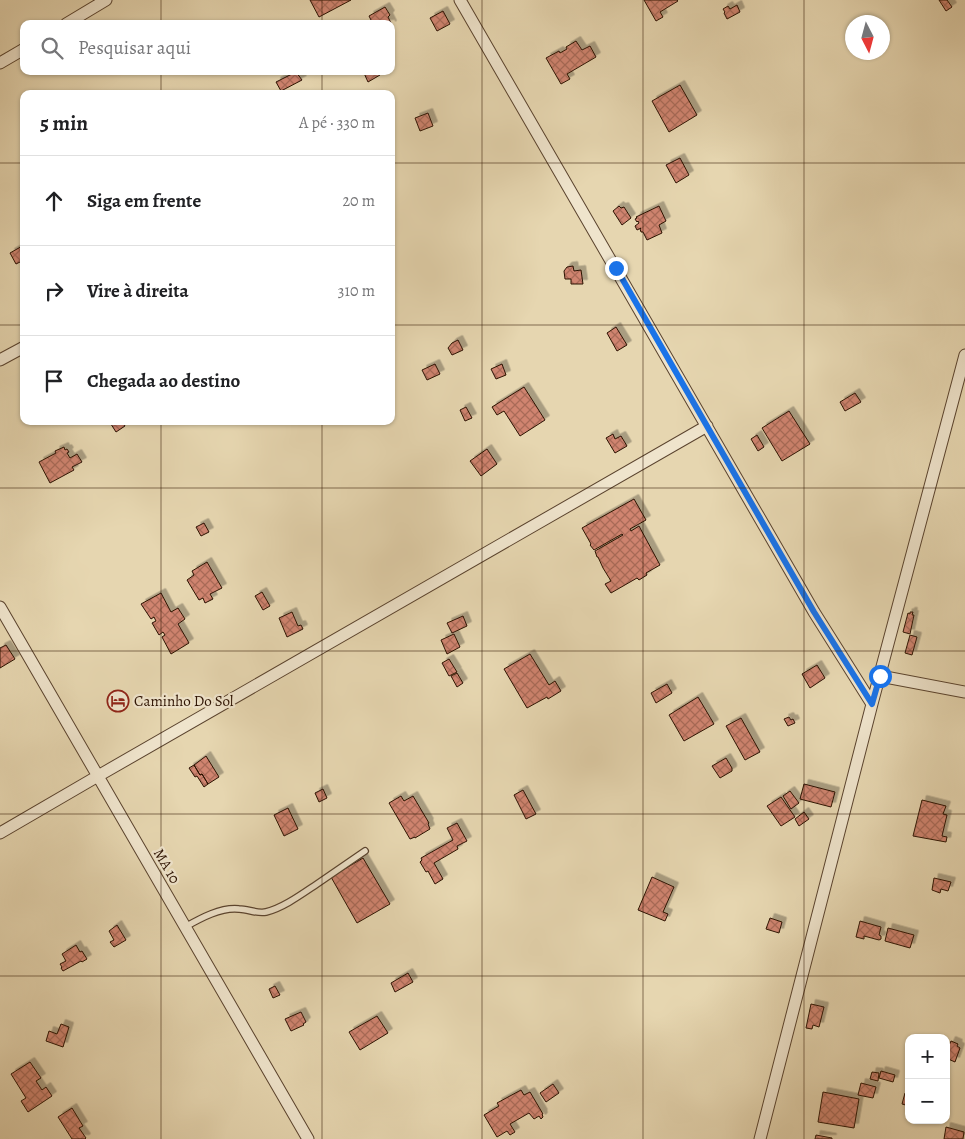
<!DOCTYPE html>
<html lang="pt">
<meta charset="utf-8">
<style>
body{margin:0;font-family:Alegreya,serif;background:#f2f2f2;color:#202124}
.controls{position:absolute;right:15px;bottom:15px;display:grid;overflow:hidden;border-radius:10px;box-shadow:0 1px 4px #0004}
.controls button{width:45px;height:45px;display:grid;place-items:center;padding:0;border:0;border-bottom:1px solid #e0e0e0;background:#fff;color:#202124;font:25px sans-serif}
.compass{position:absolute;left:845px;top:15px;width:45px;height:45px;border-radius:50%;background:#fff;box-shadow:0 1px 4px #0004;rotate:174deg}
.stop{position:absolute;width:15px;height:15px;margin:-11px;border:4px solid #1a73e8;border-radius:50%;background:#fff}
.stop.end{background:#1a73e8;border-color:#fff;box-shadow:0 1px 5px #0008}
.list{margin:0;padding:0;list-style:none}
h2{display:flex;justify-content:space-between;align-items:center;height:65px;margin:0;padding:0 20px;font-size:21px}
h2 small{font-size:16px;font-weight:400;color:#757577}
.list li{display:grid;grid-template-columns:32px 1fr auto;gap:15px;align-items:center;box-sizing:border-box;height:90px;padding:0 20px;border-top:1px solid #e0e0e0}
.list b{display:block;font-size:19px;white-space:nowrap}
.list em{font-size:16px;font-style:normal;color:#757577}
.icon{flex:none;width:28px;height:28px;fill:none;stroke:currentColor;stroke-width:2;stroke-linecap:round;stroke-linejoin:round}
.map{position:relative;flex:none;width:965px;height:1139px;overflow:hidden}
.search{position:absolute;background:#fff;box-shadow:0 1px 4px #0004;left:20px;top:20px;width:375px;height:55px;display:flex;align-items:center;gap:12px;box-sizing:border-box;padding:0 18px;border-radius:10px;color:#757577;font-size:19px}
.panel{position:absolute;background:#fff;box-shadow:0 1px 4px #0004;left:20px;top:90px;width:375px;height:335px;border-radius:10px}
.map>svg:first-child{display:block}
.building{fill:url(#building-cross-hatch);stroke:#2c1202;filter:url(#shadow)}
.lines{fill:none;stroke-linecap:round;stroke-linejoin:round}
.service-casing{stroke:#5a432e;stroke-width:8}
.minor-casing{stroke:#5a432e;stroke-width:13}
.service{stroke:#efe4cc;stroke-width:5.5}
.minor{stroke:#efe4cc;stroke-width:11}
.route{stroke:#1a73e8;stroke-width:6}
.grid{fill:none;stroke:#2c1202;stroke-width:1;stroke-opacity:0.55}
.labels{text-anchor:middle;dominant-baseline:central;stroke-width:4.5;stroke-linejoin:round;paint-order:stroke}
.poi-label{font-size:15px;fill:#2c1202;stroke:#efe4cc;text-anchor:start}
.street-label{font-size:15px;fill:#2c1202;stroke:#efe4cc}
</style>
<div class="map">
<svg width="965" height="1139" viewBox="0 0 965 1139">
<defs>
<pattern id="building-cross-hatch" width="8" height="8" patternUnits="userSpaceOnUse" patternTransform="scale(1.25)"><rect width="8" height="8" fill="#d0846f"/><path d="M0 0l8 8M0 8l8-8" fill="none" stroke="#a96b59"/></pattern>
<filter id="shadow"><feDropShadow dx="4.5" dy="-4.5" stdDeviation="0" flood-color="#0004"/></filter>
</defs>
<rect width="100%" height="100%" fill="#e6d6b0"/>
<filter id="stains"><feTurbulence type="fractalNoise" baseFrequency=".004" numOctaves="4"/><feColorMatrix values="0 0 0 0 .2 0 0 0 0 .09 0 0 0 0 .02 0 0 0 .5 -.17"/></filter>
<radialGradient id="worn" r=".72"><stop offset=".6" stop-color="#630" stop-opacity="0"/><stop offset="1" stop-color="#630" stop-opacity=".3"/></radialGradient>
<path class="building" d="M310,0H351L319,17Z
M644,0H677L678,1L660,12L663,17L656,21Z
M939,0H947L952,7L946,11Z
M737,5L740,12L727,19L724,13L725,12L723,9L728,6L730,9Z
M385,7L390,15L388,17L392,25L391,26V24H373L369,16Z
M443,11L450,24L437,31L430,18Z
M576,41L582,50L590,46L596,57L567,74L570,79L561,84L546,58L559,51L560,53L567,49L566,47Z
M363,71H378L380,75L368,82Z
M296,72L302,80L281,91L276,82Z
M680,85L697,115L669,132L652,101Z
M428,113L433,126L420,131L415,118Z
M680,158L689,175L676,183L666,165Z
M619,206L621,208L624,207L631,218L622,225L613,211Z
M659,206L666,221L659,225L662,233L647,240L643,232H641L640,229L641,228L637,230L635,226L639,223L638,221L637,222L635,219L637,218L636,217Z
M24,245V260L16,264L10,253Z
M573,266L574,271L581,270L583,284H571V279H565L564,271L567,267Z
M616,327L627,345L617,351L607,333Z
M458,340L463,350L452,355L448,348L452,343Z
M435,364L440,374L427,380L422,370Z
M502,364L506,375L496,379L491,369Z
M524,387L545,420L520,436L504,411L497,415L492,407Z
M855,393L861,402L845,411L840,402Z
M466,407L472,418L465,421L460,410Z
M789,411L810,444L782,461L762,428Z
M109,421H125L123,423L125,426L116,432Z
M613,434L615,439L621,436L627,446L615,453L606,438Z
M757,435L764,447L758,451L751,439Z
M64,447L65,450L67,449L69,452L67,453L70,458L77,454L82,462L72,467L74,470L50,483L39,462L56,453L55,451Z
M487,449L497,464L481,476L470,461Z
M634,499L646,520L630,529L631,531L639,526L660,565L646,573L647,575L639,580L637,578L611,593L605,584L611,581L603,568L598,557H597L595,551L623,535L622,534L594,550L590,545L591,544L582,528Z
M204,523L209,532L201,536L196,527Z
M207,562L222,588L210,594L213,599L205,603L203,598L199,600L187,580L194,575L192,571Z
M262,592L270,606L263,610L255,596Z
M161,593L171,612L178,608L185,619L178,624L189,643L171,654L162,637L165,635L163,632L159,635L152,623L156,621L154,617L151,619L141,604Z
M292,612L298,626L301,625L303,629L287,637L279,618Z
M910,612H913L912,615H914L910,634L903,632L908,613L910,614Z
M463,616L467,626L452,633L447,623Z
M454,634L460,647L447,654L441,640Z
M910,635L917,637L912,655L905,653Z
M6,645L15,659L0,668V648Z
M530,654L549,685L555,681L561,691L548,699L547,697L527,708L504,669Z
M449,659L457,672L449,676L442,663Z
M817,665L825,678L810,688L802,674Z
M457,673L463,683L457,687L451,676Z
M667,684L672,693L656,703L651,693Z
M698,697L714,724L684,741L669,715Z
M789,717L791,720L793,719L795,723L788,726L784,719Z
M741,718L760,752L745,760L726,726Z
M206,756L219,777L208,784L202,774L200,775L194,765Z
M726,758L732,768V771L720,778L712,766Z
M194,765L200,775L202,774L208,784L204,787L197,776L195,777L189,768Z
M804,784L835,792L831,807L800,799Z
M323,789L327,798L319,802L315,793Z
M523,790L536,814L526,819L514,795Z
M790,791L799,803L791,809L783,796Z
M401,796L404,801L413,796L429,823L428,824L430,829L415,838V837L410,839L389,803Z
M781,797L795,817L781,826L767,806Z
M922,800L946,806L943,814L947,815L942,836L947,837L946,842L913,836Z
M288,808L298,829L284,836L274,815Z
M804,812L809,819L799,826L795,819Z
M457,823L467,841L457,846L458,849L434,863L443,879L435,884L428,871L426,872L420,862L422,860L421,858L453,840L447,828Z
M363,858L390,904L357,923L331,877Z
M652,877L674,887L663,912L668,914L665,921L638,910Z
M934,878L951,882L948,891L941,889L940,893L932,890Z
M770,918L782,922L779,933L766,929Z
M860,921L881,927L879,935L881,936V939L879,940L864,936V939L856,937Z
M117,925L126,940L114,947L110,942L114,940L109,931Z
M888,928L914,935L910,948L885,941Z
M76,945L80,952L82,951L87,959L82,962L81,961L63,971L61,968L62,967L60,964L66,961L62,954Z
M408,973L413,982L395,992L391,983Z
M275,986L280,995L273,998L269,989Z
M811,1004L824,1007L819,1027L813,1025L812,1029L806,1028Z
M301,1012L306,1022L303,1024L304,1025L291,1031L285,1019Z
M377,1016L388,1033L360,1050L349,1032Z
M61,1024L69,1027L63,1047L46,1041L49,1031L57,1034Z
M951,1041L958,1044L957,1046L960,1048L955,1062L946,1058V1052Z
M30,1062L41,1078L36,1081L42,1090L46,1087L52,1096L28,1112L21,1101L26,1098L11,1074Z
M881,1071L895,1075L893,1082L879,1078Z
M872,1072L879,1073L878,1081L870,1079Z
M861,1083L876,1087L873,1098L858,1095Z
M553,1084L559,1093L546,1102L540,1093Z
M521,1090L524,1095L530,1092L543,1114H542L543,1117L541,1119L539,1116L534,1119L529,1113L510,1124L515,1132L510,1135L507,1131L497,1137L484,1115L499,1106L497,1103Z
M823,1092L859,1099L854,1128L818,1122Z
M905,1093L909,1094V1106L902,1104Z
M72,1108L83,1126L79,1128L86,1138L85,1139H72L58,1117Z
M946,1127L964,1132L963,1139H944Z
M816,1135L832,1138V1139H815Z"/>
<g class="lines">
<g class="service-casing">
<path id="service" d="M185,927C201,918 221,907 239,909C248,909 257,914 266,912C283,908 302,894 317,884C333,873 349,862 365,851"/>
</g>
<g class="minor-casing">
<path id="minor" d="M460,0L814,612L872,704
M66,24L106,0
M0,63L24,49
M0,360L24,347
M0,607L308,1139
M880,676L965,692
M0,833L98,776L707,426
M760,1139L872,704L965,355"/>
</g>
<use href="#service" class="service"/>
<use href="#minor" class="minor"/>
</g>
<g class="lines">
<path class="route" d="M616,268L814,612L872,704L880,676"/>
</g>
<path class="grid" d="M161,0V24M322,0V24M482,0V1139M643,0V1139M804,0V1139M161,71V94M322,71V94M0,163H24M391,163H965M0,325H24M391,325H965M161,421V1139M322,421V1139M0,488H965M0,651H965M0,814H965M0,976H965"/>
<defs>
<g id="hotel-ring" transform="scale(1.125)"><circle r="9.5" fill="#efe4cc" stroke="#8f2418" stroke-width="1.5"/><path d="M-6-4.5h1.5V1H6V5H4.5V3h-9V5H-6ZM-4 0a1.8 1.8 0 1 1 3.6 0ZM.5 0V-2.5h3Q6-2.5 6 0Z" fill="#8f2418"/></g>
</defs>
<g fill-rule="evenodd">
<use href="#hotel-ring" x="118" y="701"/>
</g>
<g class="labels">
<g class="poi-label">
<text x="134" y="701">Caminho Do Sol</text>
</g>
<g class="street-label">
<text transform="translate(167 866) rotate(60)">MA 10</text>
</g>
</g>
<rect width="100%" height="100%" filter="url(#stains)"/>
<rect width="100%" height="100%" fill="url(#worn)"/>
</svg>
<div class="controls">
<button>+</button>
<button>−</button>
</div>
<svg class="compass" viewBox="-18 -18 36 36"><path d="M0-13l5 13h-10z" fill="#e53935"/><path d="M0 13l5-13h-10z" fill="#757577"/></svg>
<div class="stop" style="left:880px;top:676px"></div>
<div class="stop end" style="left:616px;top:268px"></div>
<div class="search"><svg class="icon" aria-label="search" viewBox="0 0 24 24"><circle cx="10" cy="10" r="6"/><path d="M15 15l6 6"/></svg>Pesquisar aqui</div>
<section class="panel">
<h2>5 min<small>A pé · 330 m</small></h2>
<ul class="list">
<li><svg class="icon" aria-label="ahead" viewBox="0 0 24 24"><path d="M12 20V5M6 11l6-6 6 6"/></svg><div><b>Siga em frente</b></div><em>20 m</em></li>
<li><svg class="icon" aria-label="right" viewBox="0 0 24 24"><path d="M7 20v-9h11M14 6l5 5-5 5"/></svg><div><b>Vire à direita</b></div><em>310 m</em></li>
<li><svg class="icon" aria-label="arrive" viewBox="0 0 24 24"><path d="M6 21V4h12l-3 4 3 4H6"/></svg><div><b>Chegada ao destino</b></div></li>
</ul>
</section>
</div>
